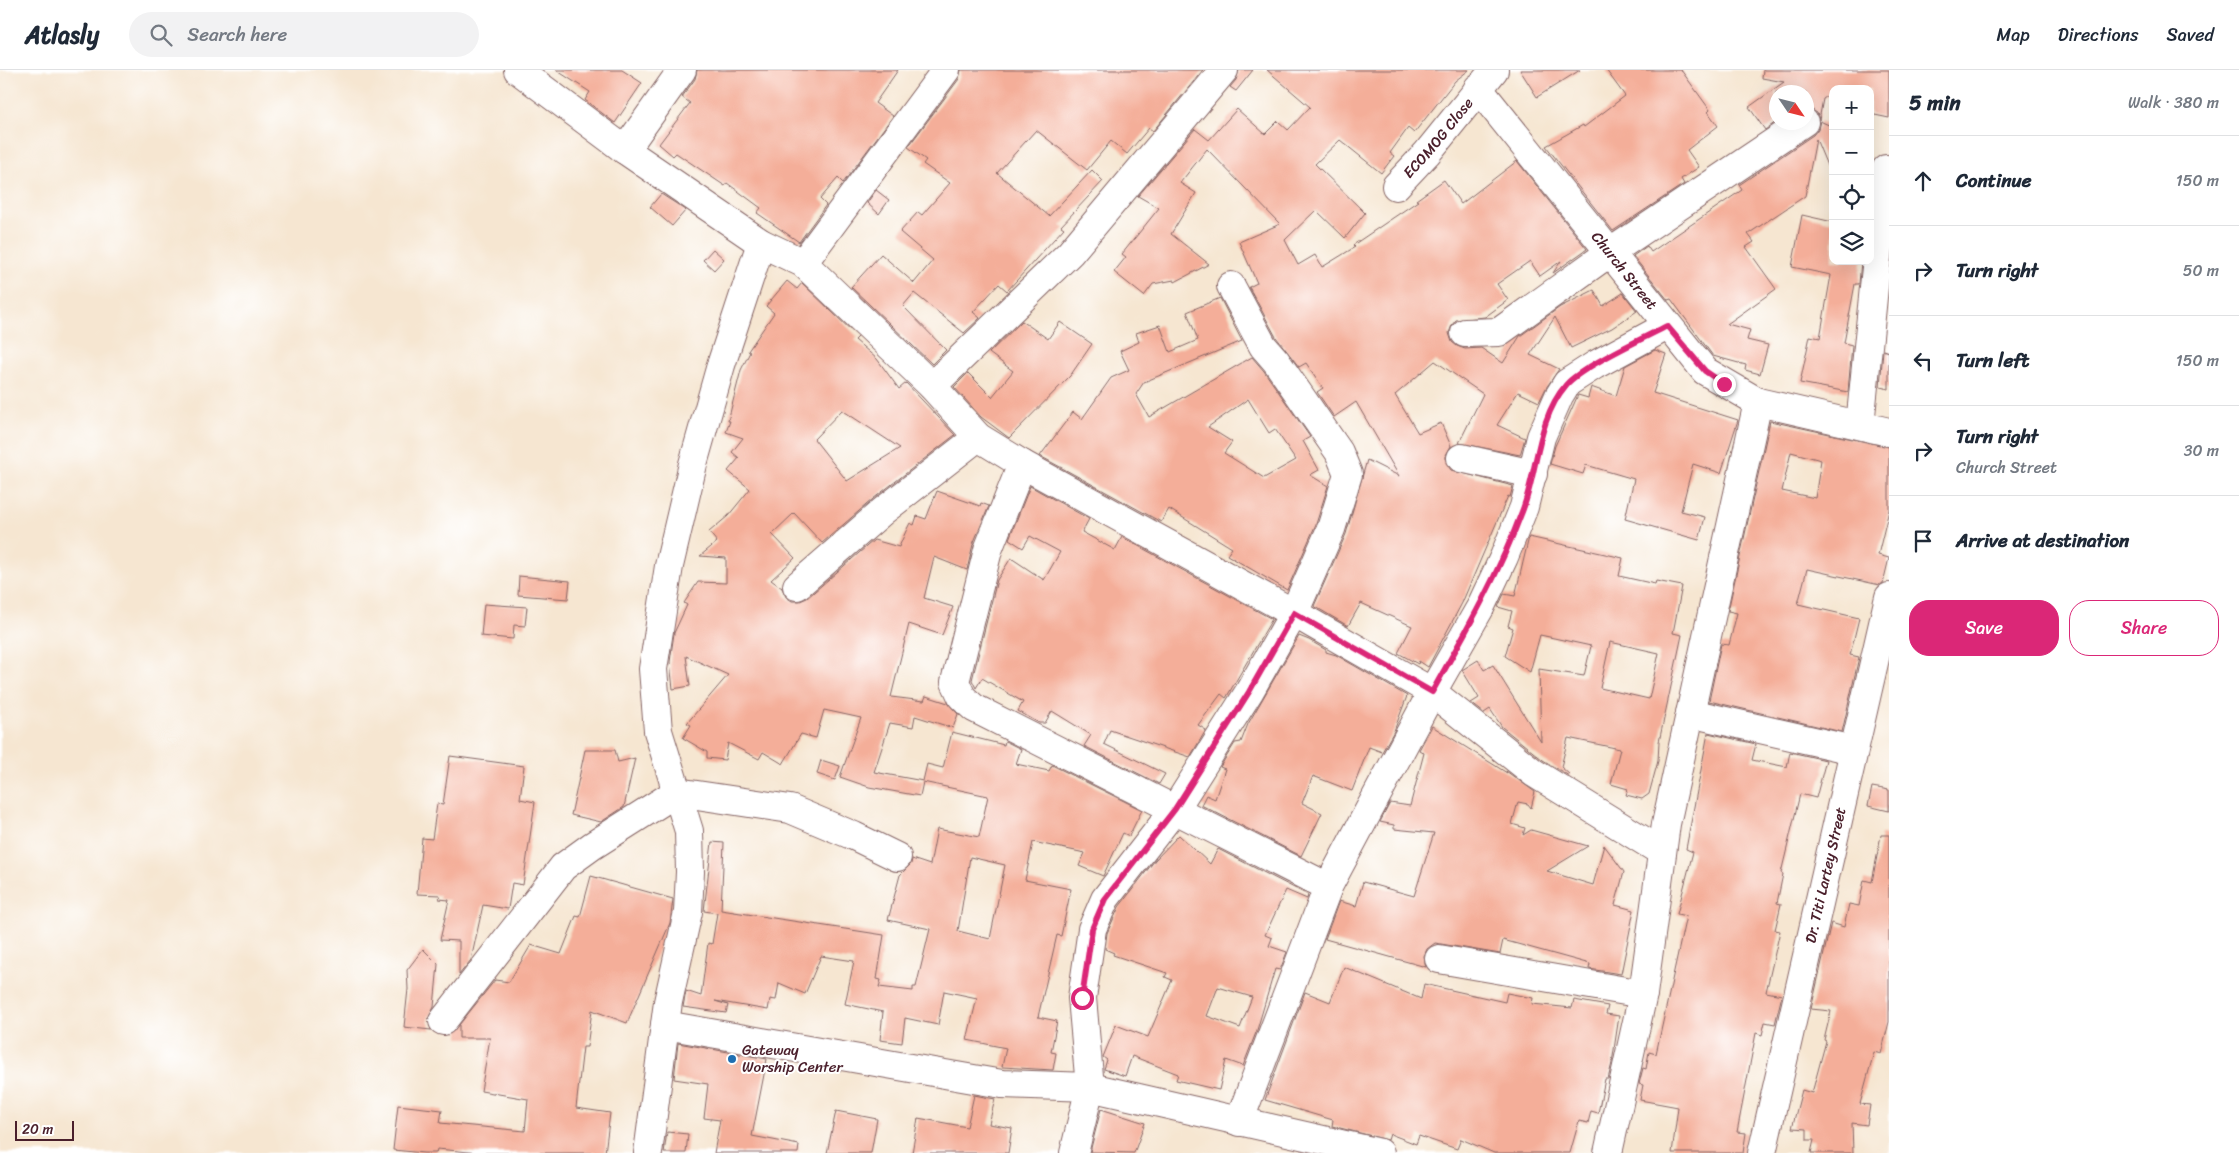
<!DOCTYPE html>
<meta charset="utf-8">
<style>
body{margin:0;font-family:Sriracha,sans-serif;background:#f2f2f3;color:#1f2937}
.controls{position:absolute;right:15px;top:15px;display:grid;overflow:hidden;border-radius:10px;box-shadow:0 5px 20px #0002}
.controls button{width:45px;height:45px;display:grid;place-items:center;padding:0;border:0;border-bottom:1px solid #e0e1e3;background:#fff;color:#1f2937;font:25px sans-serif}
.compass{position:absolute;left:1769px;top:15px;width:45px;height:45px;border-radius:50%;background:#fff;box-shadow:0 5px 20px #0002;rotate:125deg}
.scale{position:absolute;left:15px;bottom:12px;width:59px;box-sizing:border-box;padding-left:5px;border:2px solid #4a1f2b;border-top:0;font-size:14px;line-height:18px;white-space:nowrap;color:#4a1f2b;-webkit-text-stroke:4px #fff;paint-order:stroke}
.stop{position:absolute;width:15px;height:15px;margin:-11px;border:4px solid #db2777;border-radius:50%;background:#fff}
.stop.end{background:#db2777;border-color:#fff;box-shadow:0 1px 5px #0008}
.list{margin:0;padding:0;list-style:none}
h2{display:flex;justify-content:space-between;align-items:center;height:65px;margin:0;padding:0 20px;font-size:21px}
h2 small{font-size:16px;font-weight:400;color:#747a83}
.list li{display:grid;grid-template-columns:32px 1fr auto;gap:15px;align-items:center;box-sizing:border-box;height:90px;padding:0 20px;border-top:1px solid #e0e1e3}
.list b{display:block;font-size:19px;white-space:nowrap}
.list p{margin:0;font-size:16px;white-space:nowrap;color:#747a83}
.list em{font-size:16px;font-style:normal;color:#747a83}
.actions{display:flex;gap:10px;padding:15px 20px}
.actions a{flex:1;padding:11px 0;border:1px solid #db2777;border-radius:20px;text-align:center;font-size:18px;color:#db2777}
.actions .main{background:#db2777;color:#fff}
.icon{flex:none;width:28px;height:28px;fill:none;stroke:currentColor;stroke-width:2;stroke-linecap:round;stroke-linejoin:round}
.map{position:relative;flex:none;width:1889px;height:1083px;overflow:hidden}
header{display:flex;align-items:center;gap:30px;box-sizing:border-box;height:70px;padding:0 25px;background:#fff;border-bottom:1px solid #e0e1e3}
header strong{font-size:24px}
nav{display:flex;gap:28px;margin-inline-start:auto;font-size:18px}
.search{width:350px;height:45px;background:#f2f2f3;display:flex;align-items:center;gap:12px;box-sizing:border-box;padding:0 18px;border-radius:28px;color:#747a83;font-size:19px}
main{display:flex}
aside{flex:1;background:#fff}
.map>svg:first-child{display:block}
.building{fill:#f4ae99;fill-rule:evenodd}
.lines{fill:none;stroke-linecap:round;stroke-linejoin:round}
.minor-casing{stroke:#866565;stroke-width:30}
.minor{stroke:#fff;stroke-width:28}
.route{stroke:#db2777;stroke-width:6}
.poi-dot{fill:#1f6fb2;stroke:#fff;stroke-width:2}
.labels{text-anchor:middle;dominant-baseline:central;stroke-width:4;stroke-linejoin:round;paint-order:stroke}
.street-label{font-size:15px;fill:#4a1f2b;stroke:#fff}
.poi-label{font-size:15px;fill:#4a1f2b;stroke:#fff;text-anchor:start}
</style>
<header>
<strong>Atlasly</strong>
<div class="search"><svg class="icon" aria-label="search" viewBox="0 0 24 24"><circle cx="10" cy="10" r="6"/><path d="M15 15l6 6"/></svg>Search here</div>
<nav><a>Map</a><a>Directions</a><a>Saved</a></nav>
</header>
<main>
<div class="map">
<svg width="1889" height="1083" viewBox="0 0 1889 1083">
<rect width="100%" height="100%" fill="#fff"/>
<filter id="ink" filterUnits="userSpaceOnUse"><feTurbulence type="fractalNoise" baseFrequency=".02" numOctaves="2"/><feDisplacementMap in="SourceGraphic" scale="10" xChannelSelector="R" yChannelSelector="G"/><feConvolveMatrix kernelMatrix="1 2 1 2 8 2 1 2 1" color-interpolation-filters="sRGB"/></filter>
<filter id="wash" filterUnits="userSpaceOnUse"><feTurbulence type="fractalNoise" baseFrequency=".0096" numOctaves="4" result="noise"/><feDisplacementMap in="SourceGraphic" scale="20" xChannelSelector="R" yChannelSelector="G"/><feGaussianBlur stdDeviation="1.12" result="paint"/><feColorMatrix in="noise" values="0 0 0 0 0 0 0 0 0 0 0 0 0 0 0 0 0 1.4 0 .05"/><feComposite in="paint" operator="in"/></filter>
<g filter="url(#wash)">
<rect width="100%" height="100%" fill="#f6e6d1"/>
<g id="blocks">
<path class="building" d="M556,0H622L642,13L615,53L585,30L590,22Z
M697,0H898L875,33L893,46L843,113L838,108L820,129L826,135L799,172L757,143L761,138L727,113L725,116L676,83L673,86L659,74L690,33L682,27L695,9Z
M961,0H1203L1153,61L1149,58L1127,84L1111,71L1087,100L1036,60L997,103L1049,146L1092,100L1103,111L1061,156L1064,158L1007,221L999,214L973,242L980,248L964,263L914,223L903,236L946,280L932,294L851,217L881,184L914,213L933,190L900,162L918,142L922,145L950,113L923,94L926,90L908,77L959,9Z
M1239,0H1253L1236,21L1230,17L1236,10Z
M1267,0H1469L1455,11L1414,63L1408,58L1390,83L1394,86L1381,103L1340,70L1315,94L1365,143L1345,168L1316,140L1285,170L1298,195L1315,185L1322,197L1324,196L1355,177L1353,175L1418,131L1416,130L1444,110L1461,134L1517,91L1587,179L1553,203L1561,191L1540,206L1530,191L1497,214L1508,230L1485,247L1456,250L1452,255L1449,263L1452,272L1457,276L1465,279L1481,278L1503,293L1520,266L1560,237L1594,220L1603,236L1623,223L1637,241L1612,258L1571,278L1555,247L1530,285L1559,299L1546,318L1539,332L1518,322L1497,355L1525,368L1520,385L1459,373L1483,324L1435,291L1395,325L1418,363L1441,353L1451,376L1446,385V393L1451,400L1513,416L1510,427L1508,426L1462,533L1428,597L1419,591L1418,594L1398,583L1412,556L1361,533L1348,556L1314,536L1346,464L1367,390L1399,406L1356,332L1334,347L1317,322L1323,318L1306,293L1299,297L1276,267L1249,217L1257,213L1239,172L1280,154L1207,79L1180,113L1196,123L1171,164L1209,194L1175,212L1174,210L1153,214L1144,226L1114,202L1126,187L1122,184L1159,138L1138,126L1195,59L1209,70L1237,39L1265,64L1278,51L1288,60L1310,37Z
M1520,0H1580L1537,27Z
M1606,0H1681L1710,40L1708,42L1718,56L1687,80L1699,97L1681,109L1684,114L1613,161L1546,76L1583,55L1584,57L1625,26Z
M1763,0H1889V48L1870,44V19H1833V22L1823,29L1819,50L1817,43L1806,37V22H1776V52L1765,60L1749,37L1784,12L1762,8Z
M1820,51L1833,57V110L1816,69L1805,126L1748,164L1754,172L1746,177L1776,219L1727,254L1750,260L1747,270L1768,275L1760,304L1745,300L1746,295L1713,286L1671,229L1668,230L1633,186L1647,176L1651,182L1742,120L1739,115L1813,65L1818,59Z
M876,120L889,130L879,144L867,133Z
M661,124L686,140L672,156L650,137Z
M1802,145L1833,152V191H1861L1859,214H1855L1844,273L1852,275L1848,322L1800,313L1810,266L1820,268L1831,205L1792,197Z
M713,179L724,189L714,200L703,190Z
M787,211L797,219L802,213L858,267L855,270L877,289L899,319L906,313L955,365L873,429L822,473L794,443L772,464L795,488L771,510L782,518L786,527L792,531H800L807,528L874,470L899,477L906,461L910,453L914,455L917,446L926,449L937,421L980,436L981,433L989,436L973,474L967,500L934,487L924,528L953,537L942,565L909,554L891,627L924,631L926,626L948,633L958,644L953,658L915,646L913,657L890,653L874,702L923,711L927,694L943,698L952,662L1004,675L1005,671L1021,679L1016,694L1049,701L1052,695L1142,740L1129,766L1123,763L1103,806L1079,796L1085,783L1033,772L1025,810L1071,819L1061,866L1057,865L1038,947L1057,951L1051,982L1056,983L1053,1000L1002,997L1006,978L967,970L977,928L944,921L938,955L905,948L902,973L880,970L883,942L845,934L854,891L821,886L805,924L779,913L776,930L770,929L768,940L715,931L728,935L726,943L683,937L686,921L701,926L708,873L712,874L717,843L704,841L712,772L724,773L721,840L884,865L877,909L881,910L879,917L913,921V917H916L930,859L888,850L900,805L911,794L912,789L930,795L937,759L979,767L988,726L923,712L920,726L869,717L840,707L861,648L824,640L816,668L801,664L783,694L763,682L759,689L728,673L725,690L707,688V682L683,668L691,655L687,653L728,605L686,586L690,616L673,619L670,592L674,563L687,535L684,533L698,512L726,513V488L700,486L717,472L709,462L728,446L750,419L728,401L739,388L732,382L743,368L726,362L730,351H728L741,300L750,282L748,281L774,243L766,236ZM842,340L900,378L847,411L814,369ZM970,787L1005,795L990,869L958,861Z
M1220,228L1242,271L1144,312L1136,324L1149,347L1252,287L1264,301L1310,367L1303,371L1319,400L1310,405L1328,416L1316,454L1287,520L1227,485L1232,478L1169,439L1161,452L1040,386L1073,342L1082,349L1111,308L1129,300L1120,281L1139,272L1136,263L1160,255L1170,282L1198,270L1187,242ZM1248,329L1269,363L1275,359L1296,390L1264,408L1224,383L1232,372L1208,357Z
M1022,251L1048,269L1060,252L1092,274L1070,306L1009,368L981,347L954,317L968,303L992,327L1013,301L989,283Z
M1655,280L1666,284L1653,323L1738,350L1721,403L1693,394L1681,441L1705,447L1699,470L1625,449L1634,409L1586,395L1583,404L1550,394L1555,376L1578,325L1588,328L1591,317L1616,326L1625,296Z
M1883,280L1889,282V319L1880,317Z
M1770,351L1889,377V440L1878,485L1889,488L1883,513L1880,515L1807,499L1798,534L1859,548L1850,585L1859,587L1842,662L1709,631L1721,574L1729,575L1737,543L1728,541ZM1791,382L1821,390L1815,428L1782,421Z
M1030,416L1089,449L1082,462L1115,480L1122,467L1272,549L1226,628L1221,624L1198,655L1206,660L1190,687L1110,660L1104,674L1165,704L1159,714L1084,676L1091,665L1052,641L1045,653H1039L1018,641L1023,632L982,608L976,618L972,610L997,510L1011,488L1044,510L1060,482L1030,466L1023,478L1009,469Z
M1529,467L1623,488L1619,506L1655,514L1656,511L1682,516L1673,563L1682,565L1659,672L1658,691L1649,724L1642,729L1626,725L1628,719L1611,714L1620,679L1568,668L1561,697L1570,705L1569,706L1543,690L1502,657L1490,639L1484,643L1471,633L1479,628L1462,600L1478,590L1484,600L1493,595L1541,672L1539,599L1584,606L1591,576L1540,565L1530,602L1505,586L1513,558L1508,556L1512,541L1498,537L1504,524L1515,526ZM1610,572L1659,583L1649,629L1600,618Z
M519,506L570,511L568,529L518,525Z
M484,534L527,537L525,556L514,555L513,569L481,566Z
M1299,566L1309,570L1326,580V582L1336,585L1407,626L1394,661L1382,682L1369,677L1352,721L1313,706L1302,733L1322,743L1301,786L1201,735L1206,725L1215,729L1225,699L1220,697L1235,673L1241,672L1248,654Z
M1432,656L1507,703L1506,701L1535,722L1531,738L1528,734L1518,732L1512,754L1525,758L1523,765L1531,760L1588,776L1547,801L1593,815L1604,775L1624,802L1615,835L1634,840L1621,904L1589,899L1590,894L1503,870L1500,884L1435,873L1427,879L1424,886L1426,897L1325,869L1339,831L1356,836L1363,812L1414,826L1434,763L1394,759V755L1380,752L1390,733L1410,736L1424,683L1419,680Z
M1708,663L1756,674L1752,690L1787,697L1790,682L1826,690L1816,728L1800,724L1781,803L1783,804L1777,833L1781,834L1775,860L1780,861L1766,922L1782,925L1775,954L1765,952L1762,965L1756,963L1737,1062L1746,1063L1743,1083H1672L1678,1037L1640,1030L1643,1015L1639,1014L1643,998L1646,999L1649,982L1656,984L1686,846L1677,844L1693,782L1686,779Z
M585,680H615L618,692L635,688L624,737L601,752L571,745Z
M450,686L524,696L520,729L535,732L523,815L512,813L508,839L483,835L471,890L459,905V871L440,870L449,830L439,829L440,825L417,824L422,768L432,769L437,734L443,735Z
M821,690L840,696L835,710L817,704Z
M1872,717L1889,720V741L1868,736Z
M1179,765L1210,794L1218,779L1308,825L1307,829L1286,820L1265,865L1272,868L1269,876L1287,882L1280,900L1275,899L1257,960L1243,996L1226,990L1219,1020L1176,1010L1178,1004L1132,986L1125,1006L1104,999L1107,990L1103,987L1116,955L1148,967L1172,910L1165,907L1167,903L1113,885L1114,883L1105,879L1107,863L1119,837L1155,790ZM1218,917L1252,927L1240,958L1207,946Z
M1881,765H1889V952L1881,984L1874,982L1860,1034L1870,1035L1867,1055L1852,1053L1853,1083H1811L1814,1070H1807V1059L1792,1058L1802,1020L1812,1023L1826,971L1824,970L1831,941L1811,939L1831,853L1844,857L1849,834L1859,836L1864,810L1872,812Z
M591,806L673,829L670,853L627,953L592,940L587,977H583L576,1038L610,1043L605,1083H480L437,1079L436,1083H424L393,1080L398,1035L442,1040L440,1053L525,1061L528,1029L481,1021L490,968H459V955L495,910L509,912L531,875L561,884L576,846L580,847Z
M423,879L438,894L434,937L428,949L431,960L404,957L408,919L407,900Z
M1344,897L1421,929L1424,914L1505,932L1507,923L1533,928L1532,934L1572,938L1574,930L1608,936L1606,944L1619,946L1612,993L1608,1009H1605L1598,1043L1591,1041L1588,1053L1579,1051L1570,1083H1494L1461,1069L1457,1079L1419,1066L1416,1074L1390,1064L1388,1070L1332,1056L1333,1050L1265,1030L1305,922L1330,932Z
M678,973L767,989L752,1066L799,1075L798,1083H714L720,1050L704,1048L708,1014L674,1009Z
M974,1025L995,1029L989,1054L1012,1058L1008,1083H912L918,1048L967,1057Z
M1101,1039L1145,1053L1134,1083L1090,1082Z
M836,1041L877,1049L871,1083H827Z
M667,1062L688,1064L686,1083H664Z"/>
</g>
</g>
<g filter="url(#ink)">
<use href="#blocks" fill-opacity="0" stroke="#866565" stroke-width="1"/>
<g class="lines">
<g class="minor-casing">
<g id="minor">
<path d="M518,0L625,80L761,173L803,193L932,316L978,367L1022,394L1299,546L1432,622L1534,703L1662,782"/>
<path id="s1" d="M1478,18L1705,301L1758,332L1889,362"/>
<path d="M625,80L682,0"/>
<path id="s2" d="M1396,116L1427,83L1494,0"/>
<path d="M803,193L946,0"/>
<path d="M1465,263L1499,262L1609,183L1804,52"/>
<path d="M932,316L1070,183L1224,0"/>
<path d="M1860,355L1886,99"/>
<path d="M1461,388L1533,404"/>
<path d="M1022,394L988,480L955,612L962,627L974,638L1328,817"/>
<path d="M797,516L883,441L978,367"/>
<path d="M1690,643L1853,680"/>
<path d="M1439,889L1643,924"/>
<path d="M443,951L563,797L592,776L677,722L790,739L854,766L897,787"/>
<path d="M665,955L1002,1014L1090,1017L1380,1083"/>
<path d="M1239,1052L1328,817L1432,622L1480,538L1504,487L1524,437L1541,367L1559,326L1567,313L1595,295L1667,256"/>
<path d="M648,1083L668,932L688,842L690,802L689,761L658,661L653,599L669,496L693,394L721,295L761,173"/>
<path d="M1074,1083L1090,1017L1082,928L1092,859L1105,829L1175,739L1249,622L1294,543L1331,459L1348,404L1339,382L1276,291L1263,276L1231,216"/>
<path d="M1608,1083L1643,924L1666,754L1758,332"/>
<path id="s3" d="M1762,1083L1889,527"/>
</g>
</g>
<use href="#minor" class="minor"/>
</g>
</g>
<g class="lines" filter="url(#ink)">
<path class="route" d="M1082,928L1092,859L1105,829L1175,739L1249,622L1294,543L1432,622C1466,562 1499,504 1523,439C1538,399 1537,349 1566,315C1581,297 1644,268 1667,256L1705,301L1724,314"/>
</g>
<circle class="poi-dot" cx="732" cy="989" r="5"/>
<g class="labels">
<g class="street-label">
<text stroke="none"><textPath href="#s2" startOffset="64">ECOMOG Close</textPath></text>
<text stroke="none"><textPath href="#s1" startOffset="234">Church Street</textPath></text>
<text stroke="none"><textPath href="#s3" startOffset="285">Dr. Titi Lartey Street</textPath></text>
</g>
<g class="poi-label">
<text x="742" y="980">Gateway<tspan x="742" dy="17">Worship Center</tspan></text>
</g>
</g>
</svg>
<div class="controls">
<button>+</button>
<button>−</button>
<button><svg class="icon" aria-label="locate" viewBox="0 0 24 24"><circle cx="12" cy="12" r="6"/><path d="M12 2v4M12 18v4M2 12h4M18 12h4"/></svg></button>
<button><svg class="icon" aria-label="layers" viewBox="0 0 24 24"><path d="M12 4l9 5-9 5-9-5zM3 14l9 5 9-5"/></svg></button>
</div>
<svg class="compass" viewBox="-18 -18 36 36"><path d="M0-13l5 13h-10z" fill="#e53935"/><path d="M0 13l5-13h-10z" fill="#747a83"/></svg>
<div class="scale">20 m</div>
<div class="stop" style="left:1082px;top:928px"></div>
<div class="stop end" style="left:1724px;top:314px"></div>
</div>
<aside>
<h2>5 min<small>Walk · 380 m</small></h2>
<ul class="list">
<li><svg class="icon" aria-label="ahead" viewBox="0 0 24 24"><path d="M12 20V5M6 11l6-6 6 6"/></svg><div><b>Continue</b></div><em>150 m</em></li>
<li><svg class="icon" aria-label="right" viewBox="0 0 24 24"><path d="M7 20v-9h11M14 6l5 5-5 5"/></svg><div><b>Turn right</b></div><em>50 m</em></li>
<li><svg class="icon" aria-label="left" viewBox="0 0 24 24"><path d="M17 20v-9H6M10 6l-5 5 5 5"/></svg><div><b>Turn left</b></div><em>150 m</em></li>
<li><svg class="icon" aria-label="right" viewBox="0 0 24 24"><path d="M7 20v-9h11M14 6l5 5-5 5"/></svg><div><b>Turn right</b><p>Church Street</p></div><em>30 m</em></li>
<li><svg class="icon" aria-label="arrive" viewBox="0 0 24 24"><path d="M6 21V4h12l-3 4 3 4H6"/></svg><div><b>Arrive at destination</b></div></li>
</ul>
<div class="actions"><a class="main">Save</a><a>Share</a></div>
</aside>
</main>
